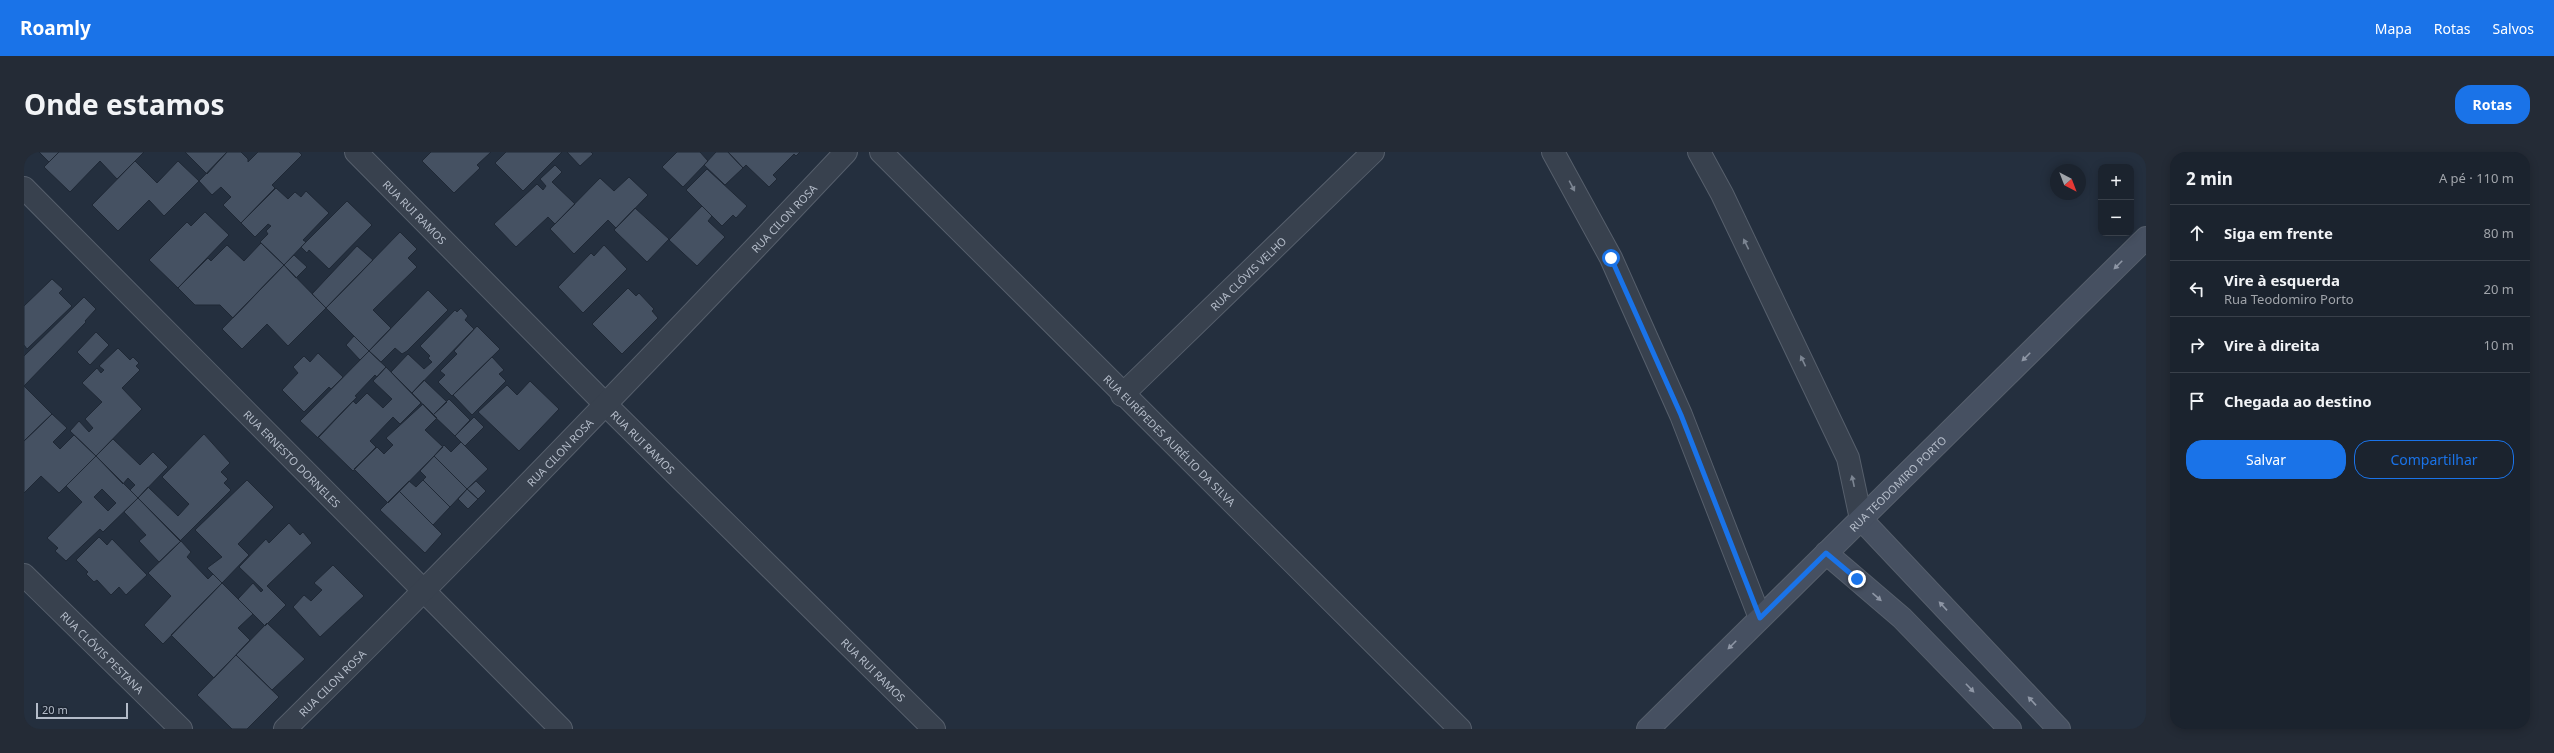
<!DOCTYPE html>
<html lang="pt">
<meta charset="utf-8">
<style>
body{margin:0;font-family:"Noto Sans",sans-serif;background:#242b36;color:#f1f3f6}
.controls{position:absolute;right:12px;top:12px;display:grid;overflow:hidden;border-radius:8px;box-shadow:0 2px 10px #0003}
.controls button{width:36px;height:36px;display:grid;place-items:center;padding:0;border:0;border-bottom:1px solid #39404a;background:#1b232e;color:#f1f3f6;font:20px sans-serif}
.compass{position:absolute;left:2026px;top:12px;width:36px;height:36px;border-radius:50%;background:#1b232e;box-shadow:0 2px 10px #0003;rotate:138deg}
.scale{position:absolute;left:12px;bottom:10px;width:92px;box-sizing:border-box;padding-left:4px;border:2px solid #b4bcc9;border-top:0;font-size:11px;line-height:14px;white-space:nowrap;color:#b4bcc9;-webkit-text-stroke:3px #1d2633;paint-order:stroke}
.stop{position:absolute;width:12px;height:12px;margin:-9px;border:3px solid #1a73e8;border-radius:50%;background:#fff}
.stop.end{background:#1a73e8;border-color:#fff;box-shadow:0 1px 4px #0008}
.list{margin:0;padding:0;list-style:none}
h2{display:flex;justify-content:space-between;align-items:center;height:52px;margin:0;padding:0 16px;font-size:17px}
h2 small{font-size:13px;font-weight:400;color:#a0a4aa}
.list li{display:grid;grid-template-columns:26px 1fr auto;gap:12px;align-items:center;box-sizing:border-box;height:56px;padding:0 16px;border-top:1px solid #39404a}
.list b{display:block;font-size:15px;white-space:nowrap}
.list p{margin:0;font-size:13px;white-space:nowrap;color:#a0a4aa}
.list em{font-size:13px;font-style:normal;color:#a0a4aa}
.actions{display:flex;gap:8px;padding:12px 16px}
.actions a{flex:1;padding:9px 0;border:1px solid #1a73e8;border-radius:16px;text-align:center;font-size:14px;color:#1a73e8}
.actions .main{background:#1a73e8;color:#fff}
.icon{flex:none;width:22px;height:22px;fill:none;stroke:currentColor;stroke-width:2;stroke-linecap:round;stroke-linejoin:round}
.map{position:relative;flex:none;width:2122px;height:577px;overflow:hidden;border-radius:16px}
header{display:flex;align-items:center;gap:24px;box-sizing:border-box;height:56px;padding:0 20px;background:#1a73e8;color:#fff}
header strong{font-size:19px}
nav{display:flex;gap:22px;margin-inline-start:auto;font-size:14px}
.intro{display:flex;align-items:center;justify-content:space-between;box-sizing:border-box;height:96px;padding:0 24px}
h1{margin:0;font-size:28px}
.button{padding:10px 18px;border-radius:16px;background:#1a73e8;color:#fff;font-size:14px;font-weight:700}
main{display:flex;gap:24px;padding:0 24px}
aside{flex:1;background:#1b232e;border-radius:16px;box-shadow:0 2px 10px #0003}
.map>svg:first-child{display:block}
.building{fill:#455162;stroke:#1f2835;fill-rule:evenodd}
.lines{fill:none;stroke-linecap:round;stroke-linejoin:round}
.minor-casing{stroke:#565f6c;stroke-width:24}
.secondary-casing{stroke:#565f6c;stroke-width:24}
.minor{stroke:#38414e;stroke-width:22}
.secondary{stroke:#465061;stroke-width:22}
.oneway{fill:#7c8592}
.oneway2{fill:#8e96a5}
.route{stroke:#1a73e8;stroke-width:5}
.labels{text-anchor:middle;dominant-baseline:central;stroke-width:3;stroke-linejoin:round;paint-order:stroke}
.street-label{font-size:11px;fill:#b4bcc9;stroke:#1d2633}
</style>
<header>
<strong>Roamly</strong>
<nav><a>Mapa</a><a>Rotas</a><a>Salvos</a></nav>
</header>
<div class="intro"><h1>Onde estamos</h1><a class="button">Rotas</a></div>
<main>
<div class="map">
<svg width="2122" height="577" viewBox="0 0 2122 577">
<rect width="100%" height="100%" fill="#242f3e"/>
<path class="building" d="M15,0H35L25,10Z
M35,0H120L93,27L76,9L46,40L20,15Z
M161,0H203L183,22Z
M203,0H217L224,7V10L234,0H275L278,3L248,33L251,36L217,71L199,53L207,45L197,35L188,43L175,29Z
M407,0H467L453,13L456,16L430,41L398,9Z
M482,0H538L499,39L471,11Z
M543,0H567L569,2L556,14Z
M653,0H676L684,9L659,35L638,15Z
M692,0H704L719,16L701,33L680,13Z
M704,0H776L772,4L770,2L749,23L753,27L745,35L722,13L719,16Z
M111,9L133,31L154,9L175,29L140,64L125,48L94,79L68,53Z
M531,13L538,20L528,30L551,52L531,72L524,65L492,95L470,72L513,32L519,38L522,34L516,27Z
M683,17L723,54L712,66L709,63L698,74L662,38Z
M605,25L624,43L592,76L584,68L550,102L526,77L576,26L590,39Z
M252,36L264,47L271,40L277,45L282,39L305,61L279,88L282,90L260,113L236,90L244,82L242,79L247,74L244,72L231,85L217,71Z
M323,49L348,73L305,117L285,98L283,101L277,95Z
M678,54L688,64L684,69L701,85L673,114L645,88Z
M611,56L645,87L623,110L590,78Z
M181,60L205,83L154,136L125,108L163,70L167,74Z
M376,80L393,97L384,106L393,115L349,158L367,176L345,199L302,156Z
M237,91L260,113L209,166L196,153H171L154,136L184,106L187,109L203,93L220,109Z
M580,93L603,117L559,161L534,135L567,101L570,104Z
M333,94L349,108L302,156L288,142Z
M270,103L283,115L272,126L260,113Z
M260,113L302,156L264,194L243,172L218,197L198,177Z
M28,127L39,137L35,141L48,154L3,197L0,193V154Z
M604,136L612,144L615,141L630,157L628,159L634,166L598,202L568,172Z
M404,138L424,158L383,199L378,202L371,196L357,210L345,199Z
M60,145L72,157L61,169L62,170L0,234V204Z
M437,156L444,164L441,168L450,177L388,241L367,220L384,202L400,217L408,210L404,206L406,204L396,194L431,158L433,160Z
M453,174L476,197L428,244L414,230L421,223L416,219L433,202L430,199Z
M72,180L85,193L66,213L53,200Z
M330,184L345,199L336,208L322,193Z
M94,196L106,208L109,205L115,211L112,214L116,218L98,236L118,257L72,304L46,279L55,269L65,280L69,276L61,267L78,250L58,231L73,216L77,221L80,218L75,214Z
M345,199L362,215L353,225L351,223L331,244L333,245L294,286L276,269Z
M294,201L319,225L307,237L305,235L280,260L258,238L274,221L269,215L280,204L286,210Z
M468,205L480,218L475,222L482,229L448,263L429,243Z
M362,215L397,251L376,272L369,265L346,289L352,295L329,319L294,285L329,249L332,252L343,241L359,256L368,247L349,229Z
M400,228L423,250L409,263L388,241Z
M506,229L535,257L495,299L454,260L483,233L493,243Z
M0,234L28,262L0,289Z
M425,247L446,268L431,284L409,263Z
M399,252L413,266L401,278L419,295L364,351L330,317L353,295L360,302L369,293L362,286Z
M28,262L43,276L29,290L36,297L50,283L72,304L35,341L17,324L0,341V289Z
M450,265L460,275L441,294L431,284Z
M180,282L206,311L197,320L204,327L200,331L207,338L156,389L114,346L124,335L154,364L165,352L138,325Z
M89,287L116,313L129,300L144,315L114,346L106,338L111,333L104,326L99,332L72,304Z
M437,290L464,317L443,337L410,304L420,293L427,300Z
M72,304L114,346L79,380L76,377L42,409L31,399L34,396L23,386L58,350L42,334ZM78,337L92,351L84,359L70,345Z
M410,304L443,337L426,355L399,328L402,325L396,319Z
M223,328L250,355L214,392L225,403L198,431L183,416L198,405L171,378Z
M399,328L426,355L409,373L375,339L385,329L392,335Z
M452,329L462,339L454,347L443,337Z
M443,337L454,347L444,357L434,347Z
M375,339L418,382L401,401L356,358Z
M114,346L157,389L135,410L115,389L122,383L100,360Z
M265,371L276,383L279,380L288,391L243,434L262,453L241,474L214,447L229,431L237,440L239,438L215,415L242,387L245,391Z
M75,385L83,393L88,387L123,423L102,443L95,435L87,443L73,428L70,430L62,422L64,420L52,408Z
M157,389L167,400L163,405L184,427L189,422L198,431L139,492L120,473L147,444L124,421Z
M309,413L340,444L296,485L269,455L280,443L287,449L298,438L290,431Z
M198,431L229,462L214,476L226,488L190,526L147,483Z
M243,471L281,507L248,538L212,503Z
M212,503L255,545L223,577H208L173,543Z"/>
<g class="lines">
<g class="minor-casing">
<g id="minor">
<path id="s1" d="M332,0L583,254L910,577"/>
<path id="s2" d="M857,0L1436,577"/>
<path d="M1529,0L1587,106L1657,263L1736,466"/>
<path d="M1675,0L1698,42L1824,306L1837,367"/>
<path id="s3" d="M0,36L537,577"/>
<path id="s4" d="M1098,243L1349,0"/>
<path id="s5" d="M0,423L157,577"/>
<path id="s6" d="M261,577C452,389 638,195 822,0"/>
</g>
</g>
<g class="secondary-casing">
<g id="secondary">
<path d="M1837,367L2035,577"/>
<path d="M1802,401L1878,466L1986,577"/>
<path id="s7" d="M1624,577L2122,86"/>
</g>
</g>
<use href="#minor" class="minor"/>
<use href="#secondary" class="secondary"/>
</g>
<defs><path id="oneway-solid" d="M-6-.8H1V-3.2L6.5 0L1 3.2V.8H-6Z"/></defs>
<g class="oneway">
<use href="#oneway-solid" transform="translate(1548 34) rotate(62)"/>
<use href="#oneway-solid" transform="translate(1722 92) rotate(-116)"/>
<use href="#oneway-solid" transform="translate(1779 209) rotate(-115)"/>
<use href="#oneway-solid" transform="translate(1829 329) rotate(-102)"/>
</g>
<g class="oneway2">
<use href="#oneway-solid" transform="translate(2094 113) rotate(135)"/>
<use href="#oneway-solid" transform="translate(2002 205) rotate(135)"/>
<use href="#oneway-solid" transform="translate(1853 445) rotate(41)"/>
<use href="#oneway-solid" transform="translate(1919 454) rotate(-133)"/>
<use href="#oneway-solid" transform="translate(1708 493) rotate(135)"/>
<use href="#oneway-solid" transform="translate(1946 536) rotate(46)"/>
<use href="#oneway-solid" transform="translate(2008 549) rotate(-133)"/>
</g>
<g class="lines">
<path class="route" d="M1587,106L1657,263L1736,466L1802,401L1833,427"/>
</g>
<g class="labels">
<g class="street-label">
<text stroke="none"><textPath href="#s1" startOffset="84">RUA RUI RAMOS</textPath></text>
<text stroke="none"><textPath href="#s6" startOffset="714">RUA CILON ROSA</textPath></text>
<text stroke="none"><textPath href="#s4" startOffset="175">RUA CLÓVIS VELHO</textPath></text>
<text stroke="none"><textPath href="#s2" startOffset="408">RUA EURÍPEDES AURÉLIO DA SILVA</textPath></text>
<text stroke="none"><textPath href="#s1" startOffset="408">RUA RUI RAMOS</textPath></text>
<text stroke="none"><textPath href="#s6" startOffset="390">RUA CILON ROSA</textPath></text>
<text stroke="none"><textPath href="#s3" startOffset="381">RUA ERNESTO DORNELES</textPath></text>
<text stroke="none"><textPath href="#s7" startOffset="350">RUA TEODOMIRO PORTO</textPath></text>
<text stroke="none"><textPath href="#s5" startOffset="110">RUA CLÓVIS PESTANA</textPath></text>
<text stroke="none"><textPath href="#s1" startOffset="732">RUA RUI RAMOS</textPath></text>
<text stroke="none"><textPath href="#s6" startOffset="66">RUA CILON ROSA</textPath></text>
</g>
</g>
</svg>
<div class="controls">
<button>+</button>
<button>−</button>
</div>
<svg class="compass" viewBox="-18 -18 36 36"><path d="M0-13l5 13h-10z" fill="#e53935"/><path d="M0 13l5-13h-10z" fill="#a0a4aa"/></svg>
<div class="scale">20 m</div>
<div class="stop" style="left:1587px;top:106px"></div>
<div class="stop end" style="left:1833px;top:427px"></div>
</div>
<aside>
<h2>2 min<small>A pé · 110 m</small></h2>
<ul class="list">
<li><svg class="icon" aria-label="ahead" viewBox="0 0 24 24"><path d="M12 20V5M6 11l6-6 6 6"/></svg><div><b>Siga em frente</b></div><em>80 m</em></li>
<li><svg class="icon" aria-label="left" viewBox="0 0 24 24"><path d="M17 20v-9H6M10 6l-5 5 5 5"/></svg><div><b>Vire à esquerda</b><p>Rua Teodomiro Porto</p></div><em>20 m</em></li>
<li><svg class="icon" aria-label="right" viewBox="0 0 24 24"><path d="M7 20v-9h11M14 6l5 5-5 5"/></svg><div><b>Vire à direita</b></div><em>10 m</em></li>
<li><svg class="icon" aria-label="arrive" viewBox="0 0 24 24"><path d="M6 21V4h12l-3 4 3 4H6"/></svg><div><b>Chegada ao destino</b></div></li>
</ul>
<div class="actions"><a class="main">Salvar</a><a>Compartilhar</a></div>
</aside>
</main>
